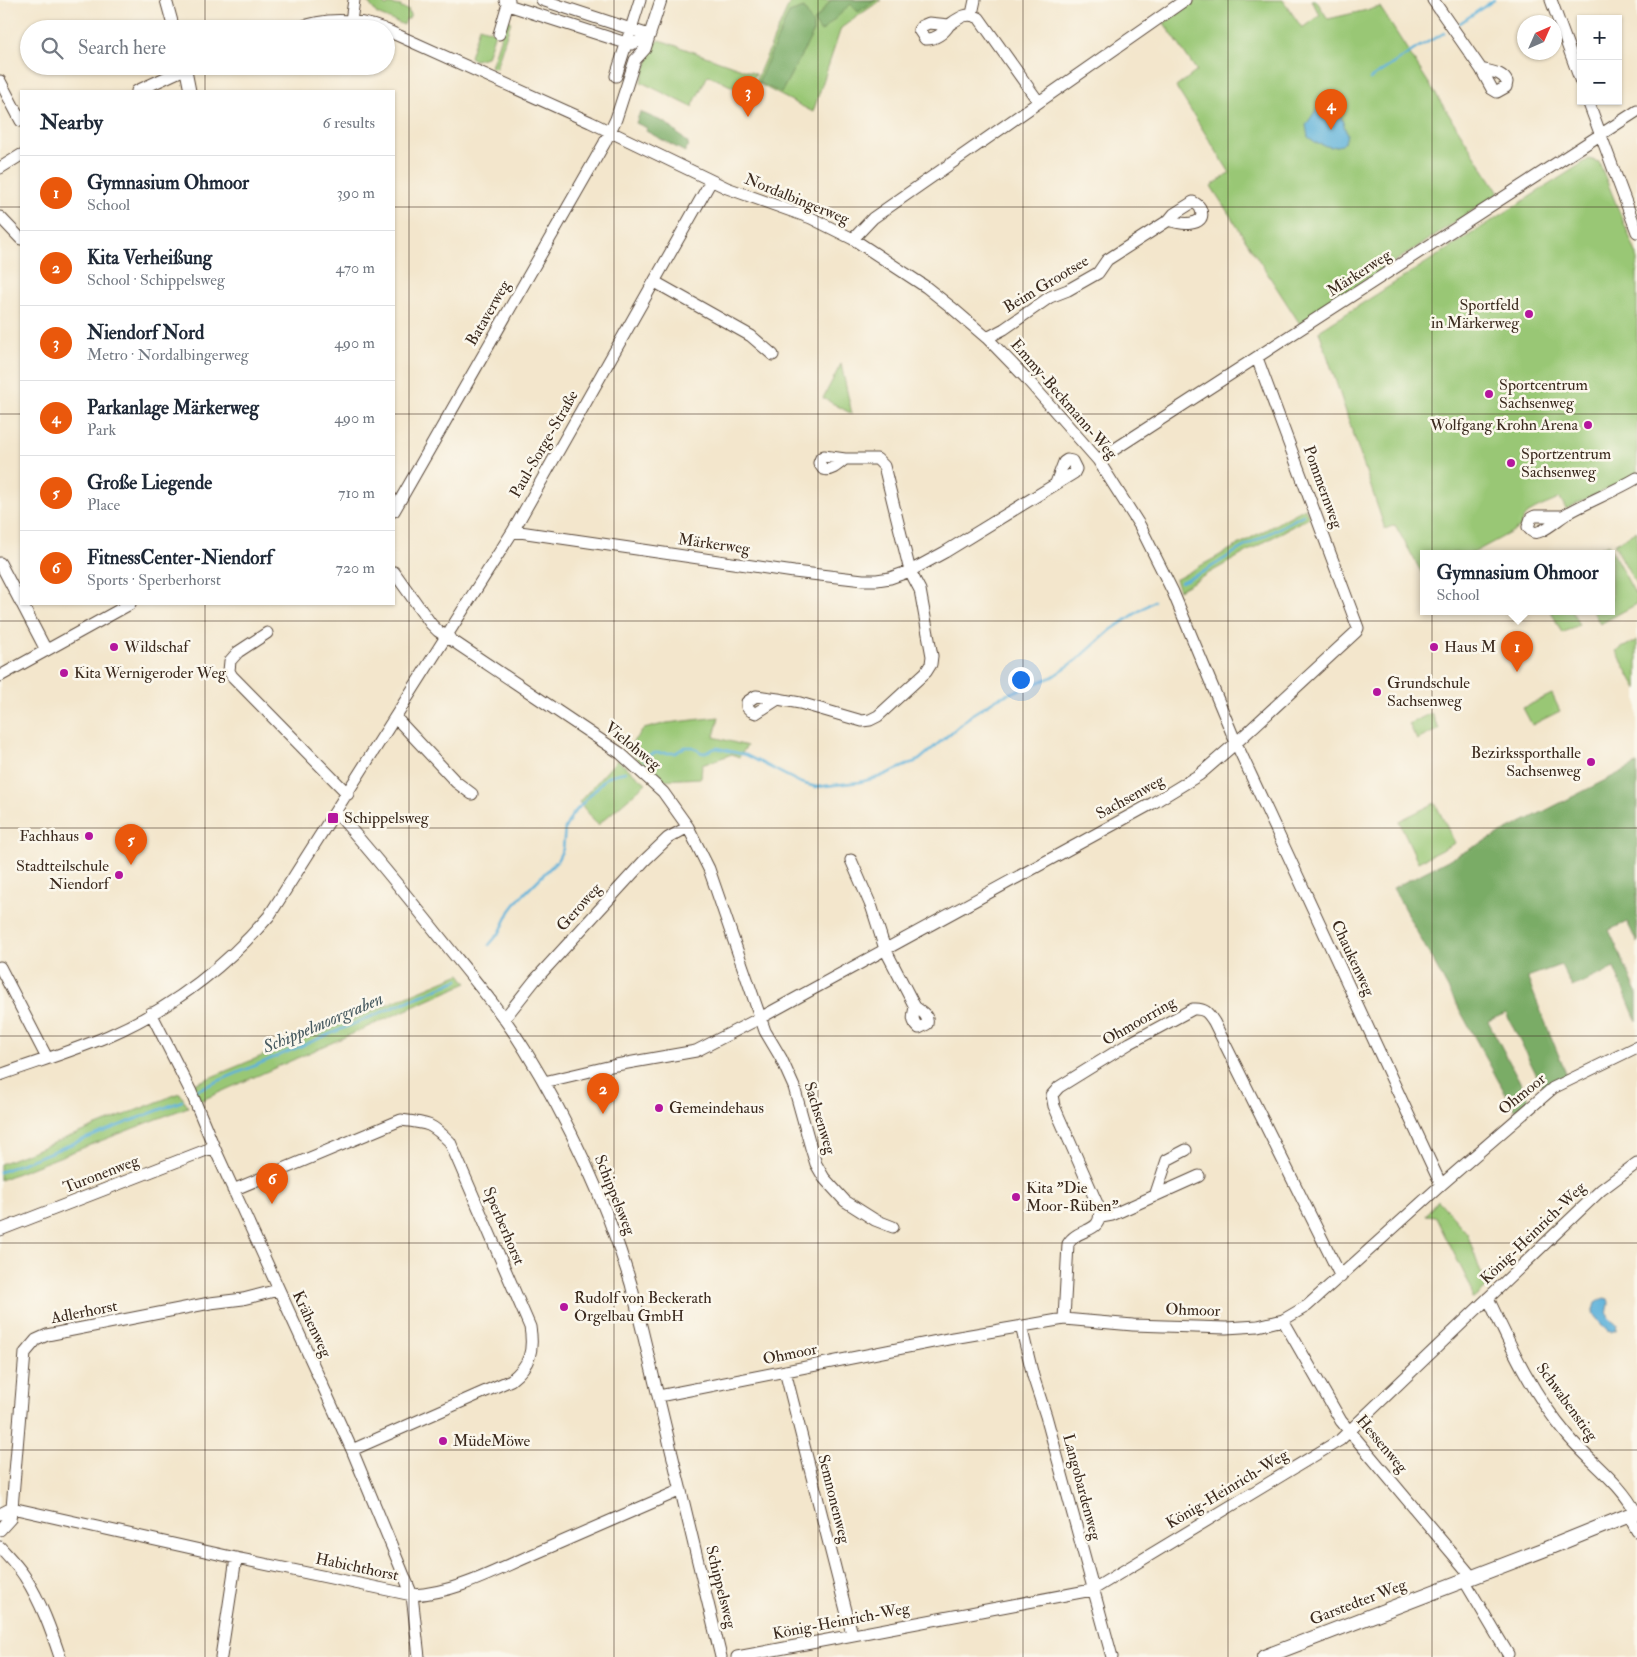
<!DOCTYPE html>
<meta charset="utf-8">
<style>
body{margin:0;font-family:"IM FELL Double Pica",serif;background:#f2f2f3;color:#1f2937}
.controls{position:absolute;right:15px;top:15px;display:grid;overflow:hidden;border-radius:0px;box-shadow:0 1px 4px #0004}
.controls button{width:45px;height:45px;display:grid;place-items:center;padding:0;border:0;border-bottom:1px solid #e0e1e3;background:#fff;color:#1f2937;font:25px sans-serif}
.compass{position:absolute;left:1517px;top:15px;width:45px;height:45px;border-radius:50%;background:#fff;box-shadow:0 1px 4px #0004;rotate:45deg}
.you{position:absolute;left:1020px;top:679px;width:18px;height:18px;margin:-12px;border:4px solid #fff;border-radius:50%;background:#1a73e8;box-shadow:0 0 0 8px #1a73e833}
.badge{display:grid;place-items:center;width:32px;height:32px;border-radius:50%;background:#ea580c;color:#fff;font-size:16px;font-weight:700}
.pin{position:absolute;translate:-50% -41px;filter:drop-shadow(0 1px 2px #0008)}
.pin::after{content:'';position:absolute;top:26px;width:18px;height:15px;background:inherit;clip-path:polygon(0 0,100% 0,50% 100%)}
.popup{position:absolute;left:1420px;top:550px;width:195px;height:65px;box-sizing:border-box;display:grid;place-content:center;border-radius:0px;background:#fff;filter:drop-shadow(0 1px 4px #0005);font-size:16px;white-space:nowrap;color:#747a83}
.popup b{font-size:19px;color:#1f2937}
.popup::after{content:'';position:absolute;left:50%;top:100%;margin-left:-10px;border:10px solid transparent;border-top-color:#fff}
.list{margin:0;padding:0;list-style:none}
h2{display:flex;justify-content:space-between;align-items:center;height:65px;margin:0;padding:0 20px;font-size:21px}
h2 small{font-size:16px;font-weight:400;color:#747a83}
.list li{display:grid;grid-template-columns:32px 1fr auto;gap:15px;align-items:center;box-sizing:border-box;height:75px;padding:0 20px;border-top:1px solid #e0e1e3}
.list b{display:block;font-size:19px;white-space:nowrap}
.list p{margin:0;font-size:16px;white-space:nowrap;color:#747a83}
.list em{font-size:16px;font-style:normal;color:#747a83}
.icon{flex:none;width:28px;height:28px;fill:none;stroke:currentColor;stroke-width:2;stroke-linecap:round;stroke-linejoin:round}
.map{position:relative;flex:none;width:1637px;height:1657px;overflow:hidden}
.search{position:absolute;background:#fff;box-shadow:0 1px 4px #0004;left:20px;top:20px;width:375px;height:55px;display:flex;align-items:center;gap:12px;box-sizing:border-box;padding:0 18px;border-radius:28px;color:#747a83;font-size:19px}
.panel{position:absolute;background:#fff;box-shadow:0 1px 4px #0004;left:20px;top:90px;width:375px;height:515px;border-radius:0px}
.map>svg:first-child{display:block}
.green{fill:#99c775;stroke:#6a784a}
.forest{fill:#7aac66;stroke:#5a6b42}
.water{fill:#5eb2da;stroke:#4c6e7c}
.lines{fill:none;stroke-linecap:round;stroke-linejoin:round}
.stream{stroke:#5eb2da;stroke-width:2.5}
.minor-casing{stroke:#574638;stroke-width:13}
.major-casing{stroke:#574638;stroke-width:16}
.minor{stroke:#fff;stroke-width:11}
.major{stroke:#fff;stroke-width:14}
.grid{fill:none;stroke:#3b2a1e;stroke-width:1;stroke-opacity:0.55}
.poi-dot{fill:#b5179e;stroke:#fbf7ec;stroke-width:2}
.labels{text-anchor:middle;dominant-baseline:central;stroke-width:5;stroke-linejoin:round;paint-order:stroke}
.street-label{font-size:16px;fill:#3b2a1e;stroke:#fbf7ec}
.poi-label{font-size:16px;fill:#3b2a1e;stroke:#fbf7ec;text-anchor:start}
.water-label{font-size:18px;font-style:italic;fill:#475a60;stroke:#fbf7ec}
</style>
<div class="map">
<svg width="1637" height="1657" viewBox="0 0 1637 1657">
<rect width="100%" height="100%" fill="#fbf7ec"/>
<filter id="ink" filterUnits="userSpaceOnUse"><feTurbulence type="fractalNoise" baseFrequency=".02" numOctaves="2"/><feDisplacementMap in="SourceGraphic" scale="10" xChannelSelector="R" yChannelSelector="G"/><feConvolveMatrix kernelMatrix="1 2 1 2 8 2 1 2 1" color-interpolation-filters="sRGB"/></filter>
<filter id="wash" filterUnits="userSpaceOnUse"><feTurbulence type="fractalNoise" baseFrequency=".0096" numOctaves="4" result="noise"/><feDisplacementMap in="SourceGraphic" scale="20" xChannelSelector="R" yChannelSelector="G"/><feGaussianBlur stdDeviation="1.12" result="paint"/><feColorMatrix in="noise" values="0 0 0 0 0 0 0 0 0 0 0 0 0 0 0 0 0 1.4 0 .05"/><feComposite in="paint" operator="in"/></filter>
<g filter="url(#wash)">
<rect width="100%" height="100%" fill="#f3e6cc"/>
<path class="green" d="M368,0H374L378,3V1L384,3V5L387,6L388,4L401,6V8L409,10L408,12L411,14L409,19H406L404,25L377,14L368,2Z
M791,0H881L841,28L813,112L755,82Z
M1198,0H1283L1302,28L1320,15L1311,0H1316L1328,19L1380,7L1499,193L1300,324L1211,186L1230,173L1176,87L1197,71L1164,23Z
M506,20L511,21L496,68L491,67Z
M479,27L495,32L487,57L475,60L470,57Z
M660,40L756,74L743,92L708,75L692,107L641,82L654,43Z
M1589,159L1599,162L1637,255V474L1566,509L1560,498C1548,505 1520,511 1521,527L1473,553H1423V575L1395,525L1385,529L1319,331Z
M841,364L852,414L823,398Z
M1305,508L1309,517L1179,590L1175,580Z
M1637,531V586L1614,544Z
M1608,544L1637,597V604L1600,624L1593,611H1611V553H1591Z
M1551,611H1572L1579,625L1562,633Z
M1637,640V689L1616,651Z
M1552,694L1560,711L1532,725L1523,708Z
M1431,713L1439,729L1417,740L1409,724Z
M719,717L714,737L747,746L739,757L732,754L702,765L701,778L661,780L626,749L644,729L667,723Z
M617,760L646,783L598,825L579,802Z
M1435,803L1455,843L1418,862L1399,821Z
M460,974L467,983L200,1101L192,1085Z
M180,1093L188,1107L0,1180V1164Z
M1438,1200L1467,1233L1481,1273L1497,1279L1472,1300L1471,1287L1435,1216L1426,1215Z"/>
<path class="forest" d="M831,0H876L858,12L851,4L821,32L814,22Z
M804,8L813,25V33L781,93L758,82L789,13Z
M640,112L666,123L687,142L689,146L685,149V152L646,131L647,128L636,123Z
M1637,764V942L1627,922L1609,930L1637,992V1022L1614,968L1572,987L1561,965L1527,977L1567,1076L1544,1090L1506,1013L1488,1021L1529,1099L1515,1111L1393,888Z"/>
<path class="water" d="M1330,96L1336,102L1347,134L1345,142L1342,145L1331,147L1318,144L1308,137L1306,125L1322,101Z
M1604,1298L1608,1299C1611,1305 1606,1310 1608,1316C1609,1319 1614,1322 1617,1325L1616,1330L1611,1332L1607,1331L1593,1314L1596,1303Z"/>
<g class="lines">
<path class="stream" d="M1460,23L1494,0
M1370,79L1417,48L1444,33
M1181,582L1203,572L1240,549L1303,515
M644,760L649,755L655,753H675L685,747H693L702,753C708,753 710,749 717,748L746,755L801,783L816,787L860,782L879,777L919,760L974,713L998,698L1052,677L1077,660L1111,630L1154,601
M489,945L500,932L510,911L519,899L557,861L563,849L565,828L572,815L606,778L612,775L625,772
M197,1090L458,980
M0,1172L182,1101"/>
</g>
</g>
<g filter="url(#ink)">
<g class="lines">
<g class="minor-casing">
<path id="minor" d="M166,0L174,29
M505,0L508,5L626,43L632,44L641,40
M542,0L649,35
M1433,0L1481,69L1492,89L1497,92L1506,87L1507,82C1503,72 1491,72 1481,69
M1551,0L1581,82
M972,14L975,0
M351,21L354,0
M929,23L949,25C944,33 935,40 925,39L919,30L922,26Z
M949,25C959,18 967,11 979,18L1038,101
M295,29C324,18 355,18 384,29
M386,30L590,122L727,188L811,218L853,239L926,287L951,307L987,338L1025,377L1098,460L1140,526L1173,592L1236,743L1441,1185
M499,34L509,0
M185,66L190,91
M616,76L640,0
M0,81L21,121
M137,91L191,66
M1588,101L1637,232
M0,168L21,155
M0,217L21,239
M853,239L873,218L1185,0
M655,282L751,336L773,355
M987,338L1004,329L1050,297L1068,290L1098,273L1107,260L1169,220L1174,214L1193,202C1197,204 1200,206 1201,210C1207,228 1177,224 1169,220
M1098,460L1637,111
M394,511L604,144L616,119L635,60L645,49L661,0
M1562,516H1535L1531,518L1528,527C1531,532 1535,534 1541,531C1551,527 1560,517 1570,512C1592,500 1615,491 1637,478
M513,531L794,572L863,580H877L890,578L910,571L945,552L1074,473L1076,469L1072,461L1067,460L1064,462L1056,483
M0,563L21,603
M394,572L431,624L438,631L620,753L663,792L688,827L709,869L765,1031L781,1058L794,1087L811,1148L816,1164L824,1178L845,1201L875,1220L893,1227
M22,604L46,650
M267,633L238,652L230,661L229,671L232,676L348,794
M0,676L130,604
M778,699L756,696L747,702V707L751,711L756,713L778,699L800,703L862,721L870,720L878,716L926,672L931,664L932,656L920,590L910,571L884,466L877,459H845L824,456L821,458L819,463L823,469C831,472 839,464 845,459
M396,718L456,782L472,794
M336,812C373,854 408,897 443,941C471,976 501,1011 525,1050C570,1123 606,1202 631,1284L721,1657
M851,860L872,908L885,949L915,1007C913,1016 911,1021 919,1028L927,1024C929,1015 922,1012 915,1007
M0,967L47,1058
M151,1013L191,1092L214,1147L352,1450L412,1595L419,1657
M504,1019L535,980L644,861L668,838L688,827
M0,1075C36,1062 73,1051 108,1036C170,1009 225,967 269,916L513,531L711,181
M544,1082L616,1065L696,1051L760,1018L1153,803L1199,775L1236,743L1356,632L1358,628L1257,358
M233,1190L401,1120C428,1123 431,1123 450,1142L530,1327C534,1351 530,1365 511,1380L352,1450
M1155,1196L1167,1160L1186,1150
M1101,1217L1112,1215L1199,1176
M0,1230L214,1147
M1488,1298C1511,1347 1533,1395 1568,1436C1590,1462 1621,1483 1636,1513
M1064,1319L1068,1244C1078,1226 1104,1235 1099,1208L1054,1106L1052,1095L1059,1087L1130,1043L1193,1009C1205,1008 1208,1013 1214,1022L1341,1277
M1283,1320L1341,1421L1472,1577
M1021,1326L1033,1376L1046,1416L1112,1657
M785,1371L852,1634
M659,1396L953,1338L1064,1319L1133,1325L1226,1328L1258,1326L1283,1320L1307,1306L1441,1185L1553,1088L1637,1047
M12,1508L236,1558L412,1595C456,1593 494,1571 534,1554C583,1533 632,1511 681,1490
M0,1514L12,1508
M1629,1516L1637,1531
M0,1530L10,1519L12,1508L25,1353L36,1340L47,1335L210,1303L243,1299L278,1290
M0,1547C9,1557 18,1566 25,1577C41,1602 51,1630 60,1657
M1464,1580L1508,1654
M221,1657L236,1558
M737,1657L1092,1590L1340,1440L1601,1190L1637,1163"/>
</g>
<g class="major-casing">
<path id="major" d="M1264,1657L1543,1550L1637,1512"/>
</g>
<use href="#minor" class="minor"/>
<use href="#major" class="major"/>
</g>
</g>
<path class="grid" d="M205,0V29M409,0V1657M614,0V1657M818,0V1657M1023,0V1657M1228,0V1657M1432,0V1657M205,66V91M0,207H21M394,207H1637M0,414H21M394,414H1637M205,604V1657M0,621H1637M0,828H1637M0,1036H1637M0,1243H1637M0,1450H1637"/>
<g class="poi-dot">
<circle cx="1529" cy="314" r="5"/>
<circle cx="1489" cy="394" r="5"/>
<circle cx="1588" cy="425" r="5"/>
<circle cx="1511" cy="463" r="5"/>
<circle cx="114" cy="647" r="5"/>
<circle cx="1434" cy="647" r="5"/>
<circle cx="64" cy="673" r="5"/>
<circle cx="1377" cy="692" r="5"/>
<circle cx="1591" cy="762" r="5"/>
<rect x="327" y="812" width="12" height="12" rx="2.5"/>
<circle cx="89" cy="836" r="5"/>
<circle cx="119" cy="875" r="5"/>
<circle cx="659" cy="1108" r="5"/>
<circle cx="1016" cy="1197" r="5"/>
<circle cx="564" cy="1307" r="5"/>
<circle cx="443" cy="1441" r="5"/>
</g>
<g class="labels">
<g class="street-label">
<text transform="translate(797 199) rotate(22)">Nordalbingerweg</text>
<text transform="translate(1359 273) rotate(-33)">Märkerweg</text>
<text transform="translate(1046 284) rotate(-31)">Beim Grootsee</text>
<text transform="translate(488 313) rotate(-60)">Bataverweg</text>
<text transform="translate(1064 399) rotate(49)">Emmy-Beckmann-Weg</text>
<text transform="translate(544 444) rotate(-60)">Paul-Sorge-Straße</text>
<text transform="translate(1323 487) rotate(70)">Pommernweg</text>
<text transform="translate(714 544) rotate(8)">Märkerweg</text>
<text transform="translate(633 746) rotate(39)">Vielohweg</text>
<text transform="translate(1130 797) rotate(-29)">Sachsenweg</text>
<text transform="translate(579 907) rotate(-48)">Geroweg</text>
<text transform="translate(1353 958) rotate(65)">Chaukenweg</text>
<text transform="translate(1139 1021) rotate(-30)">Ohmoorring</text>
<text transform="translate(1522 1094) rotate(-39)">Ohmoor</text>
<text transform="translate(820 1118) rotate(73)">Sachsenweg</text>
<text transform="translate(101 1174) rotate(-21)">Turonenweg</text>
<text transform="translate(615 1195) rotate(68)">Schippelsweg</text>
<text transform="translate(504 1226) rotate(67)">Sperberhorst</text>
<text transform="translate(1533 1233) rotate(-44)">König-Heinrich-Weg</text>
<text transform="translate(1193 1310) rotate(2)">Ohmoor</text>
<text transform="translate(84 1312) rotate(-11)">Adlerhorst</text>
<text transform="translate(312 1324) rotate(65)">Krähenweg</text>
<text transform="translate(790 1354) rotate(-11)">Ohmoor</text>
<text transform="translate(1567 1402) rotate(54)">Schwabenstieg</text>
<text transform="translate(1382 1444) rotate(50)">Hessenweg</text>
<text transform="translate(1082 1487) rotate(75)">Langobardenweg</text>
<text transform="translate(1227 1489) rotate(-31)">König-Heinrich-Weg</text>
<text transform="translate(834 1499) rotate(76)">Semnonenweg</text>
<text transform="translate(357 1567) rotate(12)">Habichthorst</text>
<text transform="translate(721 1587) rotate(76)">Schippelsweg</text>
<text transform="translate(1358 1602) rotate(-21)">Garstedter Weg</text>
<text transform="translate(841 1621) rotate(-11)">König-Heinrich-Weg</text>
</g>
<g class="poi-label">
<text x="1519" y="305" text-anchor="end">Sportfeld<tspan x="1519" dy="18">in Märkerweg</tspan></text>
<text x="1499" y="385">Sportcentrum<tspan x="1499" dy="18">Sachsenweg</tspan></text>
<text x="1578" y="425" text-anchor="end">Wolfgang Krohn Arena</text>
<text x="1521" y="454">Sportzentrum<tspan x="1521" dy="18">Sachsenweg</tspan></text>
<text x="124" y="647">Wildschaf</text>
<text x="1444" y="647">Haus M</text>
<text x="74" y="673">Kita Wernigeroder Weg</text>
<text x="1387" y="683">Grundschule<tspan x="1387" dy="18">Sachsenweg</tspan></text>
<text x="1581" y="753" text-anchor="end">Bezirkssporthalle<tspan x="1581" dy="18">Sachsenweg</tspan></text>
<text x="344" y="818">Schippelsweg</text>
<text x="79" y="836" text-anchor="end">Fachhaus</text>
<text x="109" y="866" text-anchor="end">Stadtteilschule<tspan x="109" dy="18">Niendorf</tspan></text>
<text x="669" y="1108">Gemeindehaus</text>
<text x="1026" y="1188">Kita "Die<tspan x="1026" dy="18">Moor-Rüben"</tspan></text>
<text x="574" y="1298">Rudolf von Beckerath<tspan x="574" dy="18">Orgelbau GmbH</tspan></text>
<text x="453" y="1441">MüdeMöwe</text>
</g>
<g class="water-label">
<text transform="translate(323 1023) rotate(-23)">Schippelmoorgraben</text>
</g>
</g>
</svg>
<div class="controls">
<button>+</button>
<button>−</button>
</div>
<svg class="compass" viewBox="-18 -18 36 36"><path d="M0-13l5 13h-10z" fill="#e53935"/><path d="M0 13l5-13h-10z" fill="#747a83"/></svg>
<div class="you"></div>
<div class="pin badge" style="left:1517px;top:672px">1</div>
<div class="popup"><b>Gymnasium Ohmoor</b>School</div>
<div class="pin badge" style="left:603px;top:1114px">2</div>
<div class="pin badge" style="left:748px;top:117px">3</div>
<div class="pin badge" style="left:1331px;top:130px">4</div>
<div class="pin badge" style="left:131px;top:865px">5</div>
<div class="pin badge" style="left:272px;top:1204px">6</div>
<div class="search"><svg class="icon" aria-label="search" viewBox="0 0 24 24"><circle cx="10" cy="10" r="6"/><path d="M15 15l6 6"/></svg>Search here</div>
<section class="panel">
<h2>Nearby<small>6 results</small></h2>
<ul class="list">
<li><span class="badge">1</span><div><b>Gymnasium Ohmoor</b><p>School</p></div><em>390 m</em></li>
<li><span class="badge">2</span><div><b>Kita Verheißung</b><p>School · Schippelsweg</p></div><em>470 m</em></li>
<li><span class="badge">3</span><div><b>Niendorf Nord</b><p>Metro · Nordalbingerweg</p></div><em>490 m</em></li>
<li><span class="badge">4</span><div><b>Parkanlage Märkerweg</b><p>Park</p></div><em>490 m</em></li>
<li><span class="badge">5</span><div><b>Große Liegende</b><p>Place</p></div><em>710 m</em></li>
<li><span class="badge">6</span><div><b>FitnessCenter-Niendorf</b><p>Sports · Sperberhorst</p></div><em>720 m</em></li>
</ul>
</section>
</div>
